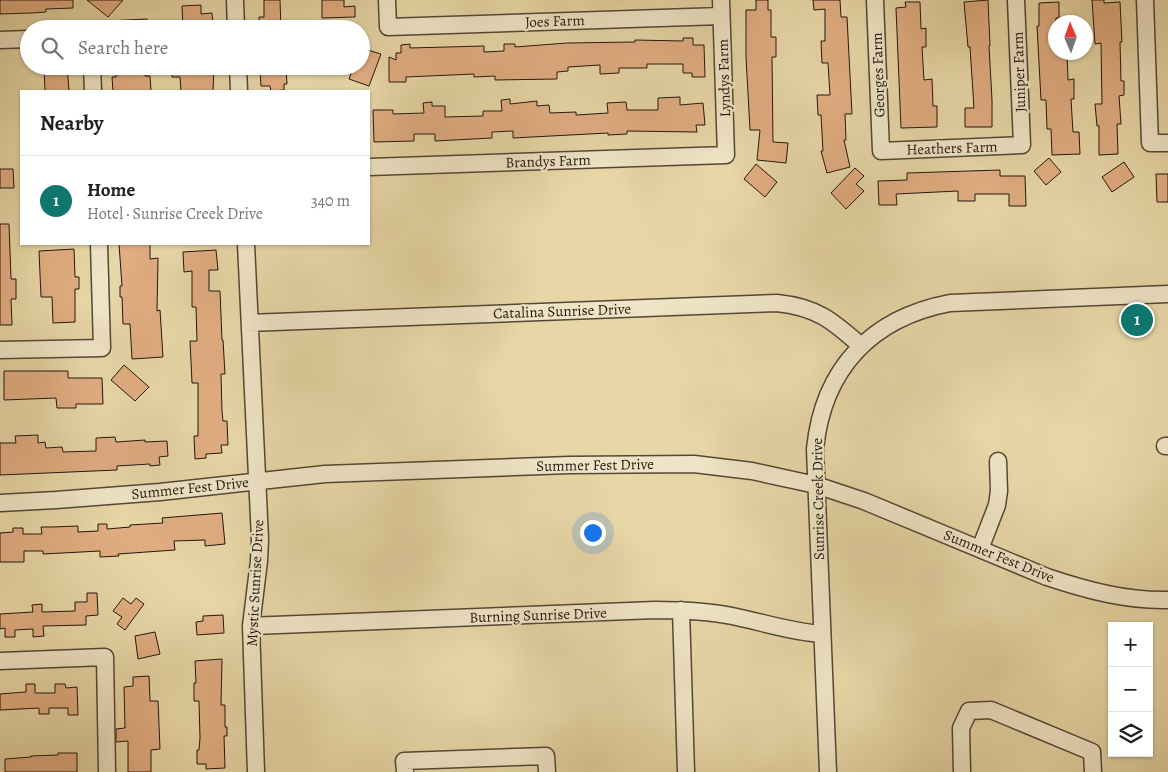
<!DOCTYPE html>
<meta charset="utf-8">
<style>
body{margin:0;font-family:Alegreya,serif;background:#f2f2f2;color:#202124}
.controls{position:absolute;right:15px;bottom:15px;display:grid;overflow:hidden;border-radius:0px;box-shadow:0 1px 4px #0004}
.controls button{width:45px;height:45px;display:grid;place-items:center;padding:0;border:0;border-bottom:1px solid #e0e0e0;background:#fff;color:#202124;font:25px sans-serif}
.compass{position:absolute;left:1048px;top:15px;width:45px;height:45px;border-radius:50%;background:#fff;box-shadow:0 1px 4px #0004;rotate:358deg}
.you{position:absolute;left:592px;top:532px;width:18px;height:18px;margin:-12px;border:4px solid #fff;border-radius:50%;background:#1a73e8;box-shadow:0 0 0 8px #1a73e833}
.badge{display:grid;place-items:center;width:32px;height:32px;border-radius:50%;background:#0f766e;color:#fff;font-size:16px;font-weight:700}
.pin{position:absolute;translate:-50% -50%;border:2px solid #fff;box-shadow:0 1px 5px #0006}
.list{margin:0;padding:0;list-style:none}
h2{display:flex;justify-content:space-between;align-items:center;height:65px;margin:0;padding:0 20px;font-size:21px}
h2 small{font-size:16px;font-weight:400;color:#757577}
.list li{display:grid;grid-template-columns:32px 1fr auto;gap:15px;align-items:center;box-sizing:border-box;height:90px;padding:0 20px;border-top:1px solid #e0e0e0}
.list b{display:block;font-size:19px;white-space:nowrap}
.list p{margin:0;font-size:16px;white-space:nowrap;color:#757577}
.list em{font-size:16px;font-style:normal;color:#757577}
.icon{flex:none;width:28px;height:28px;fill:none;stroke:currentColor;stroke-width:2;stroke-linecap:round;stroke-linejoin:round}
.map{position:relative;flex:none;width:1168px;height:772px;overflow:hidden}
.search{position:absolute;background:#fff;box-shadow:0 1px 4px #0004;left:20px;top:20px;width:350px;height:55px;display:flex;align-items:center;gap:12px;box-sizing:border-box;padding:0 18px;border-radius:28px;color:#757577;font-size:19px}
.panel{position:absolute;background:#fff;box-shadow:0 1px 4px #0004;left:20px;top:90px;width:350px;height:155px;border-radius:0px}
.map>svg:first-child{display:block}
.building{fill:#e0ad81;stroke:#231711}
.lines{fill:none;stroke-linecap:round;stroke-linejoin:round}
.minor-casing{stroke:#544736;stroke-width:19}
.minor{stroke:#efe4c5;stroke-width:16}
.labels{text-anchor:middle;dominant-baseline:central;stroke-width:4.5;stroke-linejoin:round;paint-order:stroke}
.street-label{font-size:15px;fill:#231711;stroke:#efe4c5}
</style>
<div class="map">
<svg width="1168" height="772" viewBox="0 0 1168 772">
<rect width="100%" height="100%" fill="#e7d6a6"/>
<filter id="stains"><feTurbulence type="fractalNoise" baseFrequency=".004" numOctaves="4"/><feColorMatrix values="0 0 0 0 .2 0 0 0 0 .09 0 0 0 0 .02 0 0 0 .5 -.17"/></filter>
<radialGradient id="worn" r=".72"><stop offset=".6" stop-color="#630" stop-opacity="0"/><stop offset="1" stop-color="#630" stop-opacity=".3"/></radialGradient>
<path class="building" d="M0,0H73V8L46,9V12L32,13L0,14Z
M87,0H123L108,17Z
M264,0H280L281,29L259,28V17H264Z
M322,0H344V7L355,6V17L322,18Z
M756,0H768V10H771V37H776V57H772L773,142L788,143L786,163L757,160L760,130H750L746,57V10H756Z
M813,0H840L841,17H847L852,114H845L846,140H844L850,167L827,173L821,151H823L821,115H818L817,95H830L828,63H822L821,41H825V9L814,10Z
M988,0L990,46H989L992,100V127H965V108H974L970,47H968L964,2Z
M1092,0H1104V3L1120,2L1122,42H1120L1121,81H1124V95L1119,96L1121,124H1117L1118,154L1099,155V126H1097L1095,104H1102L1101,43L1095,44Z
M905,2H920L921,29L926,28V47H922L924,80L932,79L933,106H937V127L901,128L896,8L906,7Z
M1059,2V18H1056V54L1067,53L1068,80L1074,79V99H1071L1073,132H1079L1080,154L1052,155L1051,129H1047L1046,100H1041L1037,26H1039V3Z
M201,5V14L212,13L213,24H210V29H183L182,6Z
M147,19L148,29H107V21Z
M683,38H693V45H704L705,77H692V73H683V64H647V68H619V73L600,74V65L568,67V71L557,72V79L495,80V76L474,77V74L406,77V82H389V57L396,60V53H401V45L410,44V48L484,46V52L504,51V44H515V47L567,43L635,42V40L683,41Z
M361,48L381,54L369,86L349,79L354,66H361Z
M44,66H67L69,91H45Z
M116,66H144L145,76H150L151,91H113L112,77H116Z
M172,66H214L213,91H181L180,77H172Z
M286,69L287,84H284V90L271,91L270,86H261L260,70Z
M680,97V105L703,103L705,125H696L697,132L627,131V134L608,135V133L513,138V131L492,132V138L435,141V134H414V141L374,142L373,110H393V114L424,113L423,103L432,102V106H445V117L483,116V111H502L501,100L510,99V104L537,101V106L549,105L550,113L576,112V115L608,113L607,103L626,102L627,110H658V98Z
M1049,158L1061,172L1046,185L1034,171Z
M1124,162L1134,177L1112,192L1102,177Z
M756,164L777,182L765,197L744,179Z
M855,168L864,176L856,184L864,191L846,209L831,193Z
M0,169H13L14,188H0Z
M1000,170V176H1025L1026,206H1009V194H975V201H958V191L896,194L897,205H879L878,181L907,180V173Z
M1156,174H1168V202H1157Z
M0,224H9L11,279H16V299H11L12,325H0Z
M119,244H150V259L158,258L157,311L160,310L163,357L132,359L130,324H123L122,297H120V286H122Z
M74,249L75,277H79V289H75V322L53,323L52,297H41L39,251Z
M216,250L218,270H209V291H220L222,340H223L225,374H221L222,411L223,421H227L228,445H221L222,453L206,454V458L195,459L194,436H198V383H192L190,341H197L196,307H192V271L184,272L183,252Z
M124,365L149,387L135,401L111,380Z
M4,371H68V378H102L103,404H76V408H57L56,398L4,400Z
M38,435V443L45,442L46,448L62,447L63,452L96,451V438L115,437L116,442L145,440V442L167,441L168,456L159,457L160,465L150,466V464L117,466V470L0,475V443H16L15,436Z
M222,513L225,544L205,546V540L174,541L175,550L118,554L119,556L100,557V551L43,554V551H24V562H0V533L13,532V528H23V534H42L41,527H52L78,526V532L98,531V524H107V529L130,527V525L163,523L162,518Z
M87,593H97L98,615L86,616V625L43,626L44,636L33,637V629L15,630V637H5V628L0,629V614L33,612L32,605L42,604V612L75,611V602H87Z
M123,598L131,604L136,598L144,604L125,630L117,624L122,617L113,611Z
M223,615L224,633L197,635L196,622L203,621V616Z
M155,632L160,654L138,659L135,636Z
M222,659L221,705H225V727H227V736H224L225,768L206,769V764H197V750H199L200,738L199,701H194V683H196L195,661Z
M149,676L150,701H158L160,749L151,750V772H128V741L116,742V729L125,728L124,687L133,686V677Z
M26,684H35V693H55V684H65L66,688L77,687L78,715H68V708H49V714H39V708L0,710V694L26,692Z
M58,753H77V772H5V759L31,757V756L58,755Z"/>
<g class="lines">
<g class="minor-casing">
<path id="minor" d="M235,0L236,29
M387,0L388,27L721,16
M875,0L881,151L1022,145L1016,0
M1145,0L1150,143H1168
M0,40L29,39
M92,66L93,91
M238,66L239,91
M369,167L726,155L721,0
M246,244L260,539L259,561L251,626L256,772
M250,323L777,303C816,307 832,320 861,346
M0,350L102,348L99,244
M1165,446H1168
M0,503L56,500L160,492L325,474L569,465L694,464L752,471L816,485L864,501L1047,577C1086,590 1126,601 1168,600
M980,549L997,505L999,491L998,461
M681,610L686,772
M251,626L655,610C680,610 707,611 732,616C762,622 791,632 822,634
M0,661L105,657L107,772
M405,772L404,761L546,756L547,772
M828,772L815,449C823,369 871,318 950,303L1168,294
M962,772L961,728L969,711L991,710L1092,752L1093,772"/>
</g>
<use href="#minor" class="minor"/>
</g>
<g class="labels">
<g class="street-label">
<text transform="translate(555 21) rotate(-2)">Joes Farm</text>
<text transform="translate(1019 72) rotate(-92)">Juniper Farm</text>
<text transform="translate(878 75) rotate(-92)">Georges Farm</text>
<text transform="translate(724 78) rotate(-92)">Lyndys Farm</text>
<text transform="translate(952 148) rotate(-2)">Heathers Farm</text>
<text transform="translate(548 161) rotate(-2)">Brandys Farm</text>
<text transform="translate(562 311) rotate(-2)">Catalina Sunrise Drive</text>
<text transform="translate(595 465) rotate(-1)">Summer Fest Drive</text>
<text transform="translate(190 488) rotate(-6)">Summer Fest Drive</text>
<text transform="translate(818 499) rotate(-91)">Sunrise Creek Drive</text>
<text transform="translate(999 556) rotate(22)">Summer Fest Drive</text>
<text transform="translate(255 583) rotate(-87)">Mystic Sunrise Drive</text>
<text transform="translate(538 615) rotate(-2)">Burning Sunrise Drive</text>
</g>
</g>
<rect width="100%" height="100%" filter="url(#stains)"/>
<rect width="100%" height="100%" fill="url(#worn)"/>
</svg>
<div class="controls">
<button>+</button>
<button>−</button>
<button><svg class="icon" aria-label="layers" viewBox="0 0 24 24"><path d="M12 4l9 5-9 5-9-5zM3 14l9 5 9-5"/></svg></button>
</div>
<svg class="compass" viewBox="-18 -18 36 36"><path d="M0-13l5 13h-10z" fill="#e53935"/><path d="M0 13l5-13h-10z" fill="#757577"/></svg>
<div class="you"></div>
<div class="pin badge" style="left:1137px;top:320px">1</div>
<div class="search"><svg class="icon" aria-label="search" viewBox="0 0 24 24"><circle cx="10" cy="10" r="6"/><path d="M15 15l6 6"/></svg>Search here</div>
<section class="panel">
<h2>Nearby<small></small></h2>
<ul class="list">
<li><span class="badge">1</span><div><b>Home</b><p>Hotel · Sunrise Creek Drive</p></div><em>340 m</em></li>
</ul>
</section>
</div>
